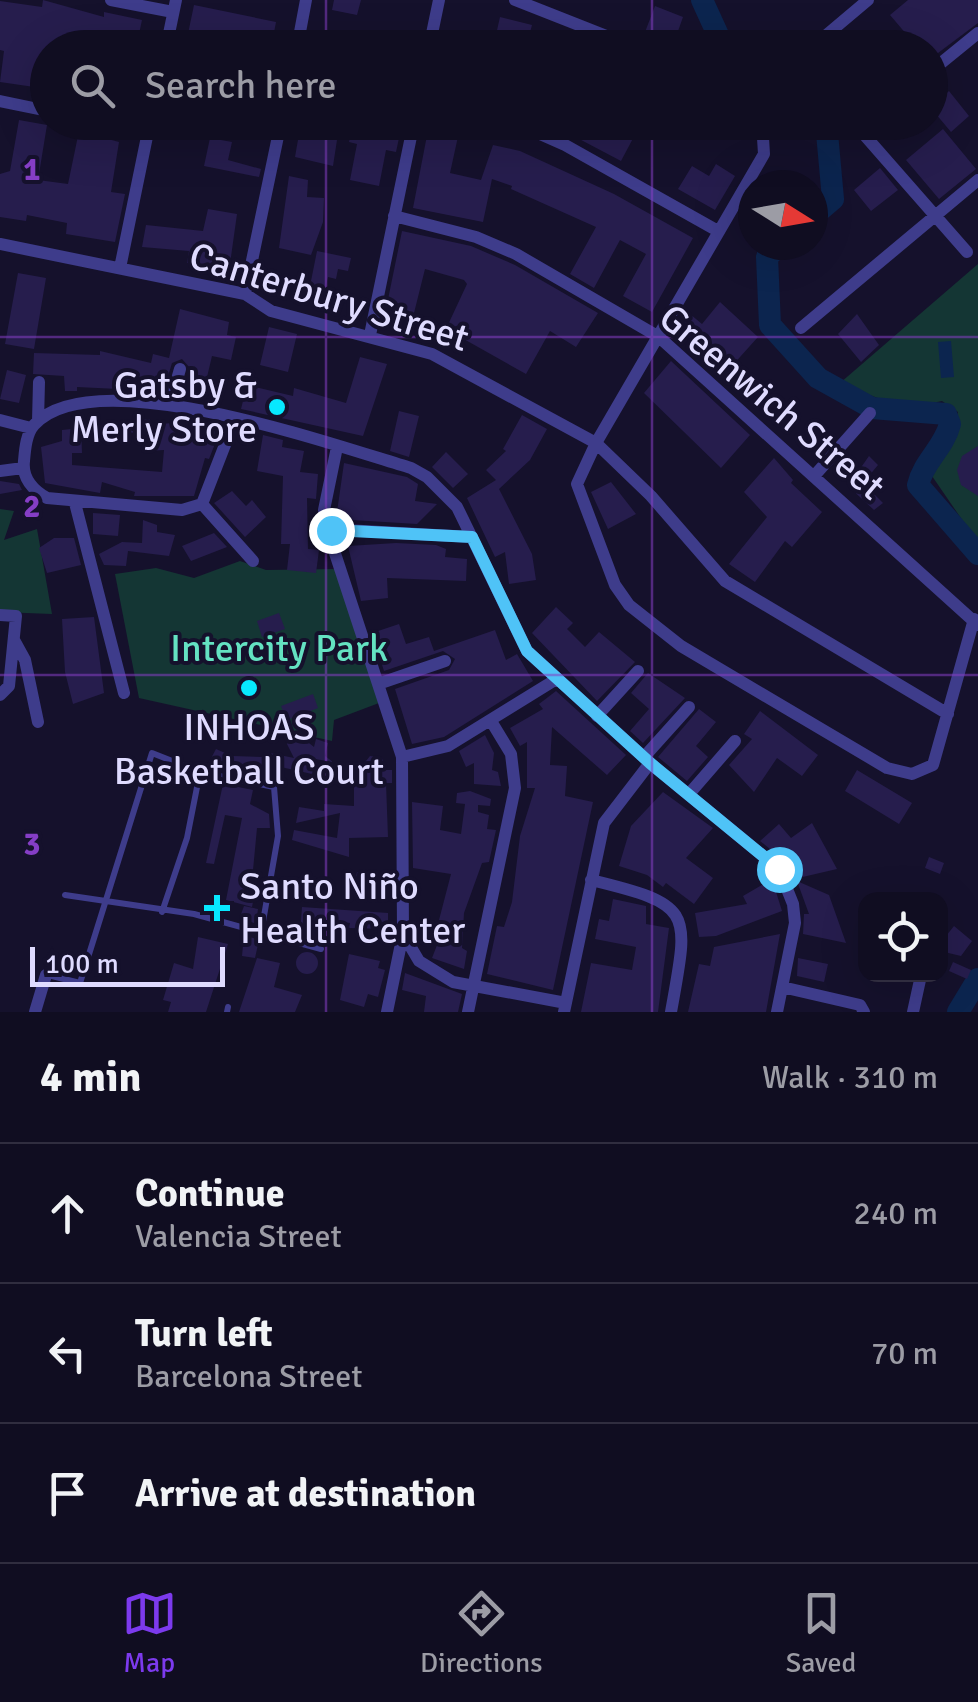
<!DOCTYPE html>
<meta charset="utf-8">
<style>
body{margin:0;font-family:Signika,sans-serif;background:#1e1b2e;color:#f1f3f6}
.controls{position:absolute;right:30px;bottom:30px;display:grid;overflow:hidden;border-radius:20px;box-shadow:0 10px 40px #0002}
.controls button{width:90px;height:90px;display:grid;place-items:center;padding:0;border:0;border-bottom:2px solid #302d3f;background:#100d21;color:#f1f3f6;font:50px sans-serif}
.compass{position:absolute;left:738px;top:170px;width:90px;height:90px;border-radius:50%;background:#100d21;box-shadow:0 10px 40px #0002;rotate:101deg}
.scale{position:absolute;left:30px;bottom:25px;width:195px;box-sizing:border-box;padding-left:10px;border:5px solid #dfdbff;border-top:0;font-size:28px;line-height:35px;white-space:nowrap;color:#dfdbff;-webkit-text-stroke:8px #15112c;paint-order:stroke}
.stop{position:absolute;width:30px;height:30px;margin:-22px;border:8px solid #4fc3f7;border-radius:50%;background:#fff}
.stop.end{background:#4fc3f7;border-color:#fff;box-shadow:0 2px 10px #0008}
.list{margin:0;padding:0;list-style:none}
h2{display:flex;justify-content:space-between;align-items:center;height:130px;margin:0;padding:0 40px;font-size:42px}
h2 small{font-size:32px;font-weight:400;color:#9c9ca5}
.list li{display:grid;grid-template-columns:65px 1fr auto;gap:30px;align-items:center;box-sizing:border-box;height:140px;padding:0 40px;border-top:2px solid #302d3f}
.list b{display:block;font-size:38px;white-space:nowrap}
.list p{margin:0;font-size:32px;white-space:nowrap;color:#9c9ca5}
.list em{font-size:32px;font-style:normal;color:#9c9ca5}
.icon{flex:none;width:55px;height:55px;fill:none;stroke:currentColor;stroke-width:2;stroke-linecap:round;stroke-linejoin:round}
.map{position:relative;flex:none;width:978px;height:1012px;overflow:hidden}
.search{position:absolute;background:#100d21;box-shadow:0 10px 40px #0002;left:30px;right:30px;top:30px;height:110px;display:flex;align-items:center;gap:25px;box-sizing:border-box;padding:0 35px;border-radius:55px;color:#9c9ca5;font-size:38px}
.sheet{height:550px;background:#100d21}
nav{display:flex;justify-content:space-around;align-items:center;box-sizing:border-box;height:140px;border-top:2px solid #302d3f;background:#100d21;font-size:28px;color:#9c9ca5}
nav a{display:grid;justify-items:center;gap:5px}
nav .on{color:#7c3aed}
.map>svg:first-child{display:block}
.green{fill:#143634}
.water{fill:#0c254f}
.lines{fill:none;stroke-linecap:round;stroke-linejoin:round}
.river{stroke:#0c254f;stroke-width:22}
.building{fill:#261d4d}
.lane{stroke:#3e3c8b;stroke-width:6}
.street{stroke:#3e3c8b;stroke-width:12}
.route{stroke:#4fc3f7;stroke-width:12}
.grid{fill:none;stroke:#853ec5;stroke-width:2.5;stroke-opacity:0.55}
.poi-dot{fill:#07e8ff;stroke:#15112c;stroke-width:4}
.labels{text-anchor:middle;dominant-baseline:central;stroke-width:8;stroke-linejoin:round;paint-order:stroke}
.street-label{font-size:38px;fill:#dfdbff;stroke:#15112c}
.poi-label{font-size:38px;fill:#dfdbff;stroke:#15112c;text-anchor:end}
.park-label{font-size:38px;fill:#64e2c2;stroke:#15112c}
.grid-label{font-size:32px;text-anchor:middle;font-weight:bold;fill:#853ec5;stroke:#15112c;stroke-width:8;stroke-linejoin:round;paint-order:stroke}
</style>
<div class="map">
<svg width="978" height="1012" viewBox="0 0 978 1012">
<rect width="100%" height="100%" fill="#15112c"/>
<path class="green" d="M978,264V543L932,476L949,450L958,412L942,401L905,409L840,383Z
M0,509L14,511L4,540L37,529L52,614L0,612Z
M240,561L266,570L337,569L379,703L334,720L332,741L139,698L115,574L156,568L194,578Z"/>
<path class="water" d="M951,341L954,377L941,378L938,342Z"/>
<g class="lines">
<path class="river" d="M702,0L724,48
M813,216L833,199L826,122
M780,245L767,257L770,325L818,378L872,408L946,414L950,424C944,448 923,462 918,485L978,554
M958,1012L978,979"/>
</g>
<path class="building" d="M43,0L104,17V12L142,20L136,48L48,44V89L0,82L4,51L0,50V1L42,7Z
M334,0H361L357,15L332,10Z
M908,0H978V23L930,59V48H906L913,42L890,15Z
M194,5L276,22L271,48L217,39L215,48H185Z
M655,6L683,17L672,48L642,40Z
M500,17L532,25L526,48H493Z
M376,31L410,38L408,48H373Z
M949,91L969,116L951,132L930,107Z
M19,120L47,125L38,180L68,184L79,131L119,142L111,192L125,194L115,242L66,234L67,223L27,215L26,221L0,217V174L10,171Z
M353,122L402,124L396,152L386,150L379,186L350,180L357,144L349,142Z
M547,122H626L638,129L621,161Z
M429,125L459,132L450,173L481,180L493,145L520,151L614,194L693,238L652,312L623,296L646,254L620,240L594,288L570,274L596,227L511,189L512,186L492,179L483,222L413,208Z
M943,129L976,169L939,199L906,160Z
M299,134L337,140L333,166L295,157Z
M210,138L232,142L228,160L261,169L259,177L204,166Z
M716,164L735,176L715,210L678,189L692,166L709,176Z
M880,168L898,190L871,211L854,190Z
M289,176L308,180L307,197L324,198L323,222L311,255L279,248Z
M208,209L237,214L229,271L187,263L189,251L142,247L146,225L203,231Z
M402,231L471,246L515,265L598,313L576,347L550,331L526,374L446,329L467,284L464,280L425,269L412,321L385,314Z
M317,251L351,258L348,271L338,269L336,279L328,277L324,294L309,291Z
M18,273L46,278L34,349L5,344Z
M720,302L758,337L731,367L711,348L705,354L678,327L690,314L702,324Z
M180,309L229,322L227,335L236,337L231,360L212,356L203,394L185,389L190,368L182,359L172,363L166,383L143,378V384L119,381L118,389L77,387V391H65L64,376L33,374L34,353L100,355V351L151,363L153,354L169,358Z
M857,314L879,345L861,362L838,334Z
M269,327L297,334L288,372L260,365Z
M360,357L387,364L363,436L241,409L247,385L293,396L294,388L346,403Z
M671,361L750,435L721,468L644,393Z
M7,370L26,375L19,403L0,399Z
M399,411L419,416L409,457L390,451Z
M522,415L547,429L530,460L499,489L532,554L536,580L509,584L505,552L495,557L467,498L496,480L486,470L506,451L503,449Z
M139,419H150L149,425L172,423L182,429L183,425L220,431L209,459L205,458L194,496H134L135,492L102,482L100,493L45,483L41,447L62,441V430L81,428L82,453H72V465L162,472L164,450L147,451L150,435L120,431L121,423L139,424Z
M263,435L283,440L282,447L304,451L300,472L318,474L316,499L307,498L308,549L319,550L316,573L287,570L290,544H281L283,476L257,471Z
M978,446V496L961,485L957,470L962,456Z
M446,452L468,474L453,488L432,467Z
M869,456L878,465L863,483L883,503L874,510L848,486Z
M774,458L793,480L791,483L822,512L792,547L785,541L755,582L729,564L767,517L744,492Z
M344,463L407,477L418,484L415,501L437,504L417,524L336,519Z
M0,481L19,484L22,490L0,494Z
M611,482L636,514L608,529L591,492Z
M232,491L246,506L252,500L266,517L245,537L214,503Z
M93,513L120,515L118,536L93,534Z
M143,520L157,525V532L175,535L169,556L128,551L126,566L104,565L99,554L122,542L142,543Z
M214,533L227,547L191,561L182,546Z
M54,538H74L81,565L47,573L39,548Z
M396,543L436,545L446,549L445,557L467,559L466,581L387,578L388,598L361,601L348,546Z
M556,607L573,623L567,629L585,647L599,632L635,662L597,701L532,633Z
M279,613L285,629L262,637L257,621Z
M94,617L104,693L73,704L65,672L62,619Z
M399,624L406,644L429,637L434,651L495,630L506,660L517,654L533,681L444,737L412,744L395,689L449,670L455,659L443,651L384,671L372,633Z
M648,673L685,698L643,743L630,731L649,709L631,693Z
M556,691L626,755L607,775L552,727L550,765L567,766L565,796L593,802L553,990L487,974L497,926L504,927L512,902L520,836L535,788H527V742L520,746L510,728L543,709L539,704Z
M313,694L318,708L287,720L281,706Z
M699,709L716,722L696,746L708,757L687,781L658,757Z
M760,711L818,755L802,776L777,758L754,792L729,765L752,739L744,734Z
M290,735H299L314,747L316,739L328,743L325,756L333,762L315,759L312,774L263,763L265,752L294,758L287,744Z
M485,735L494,753L492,770L498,772L501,786L474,784V763L466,767L459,751Z
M216,749L232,756L263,757L261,769L255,776L207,766Z
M370,756L382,758L385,770H392V783H386L388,837L349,838V857L292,840L294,830L337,838L340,813L296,823L299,807L324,811V804L354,806V766H362Z
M857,770L912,803L899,824L845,791Z
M223,784L253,790L250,804L269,814L270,828H257L253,870L259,871L252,907L226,900L242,818L225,815L214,864L206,863Z
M470,791L491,799L490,806L478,805V812L489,815L487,829L496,830L489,862L482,863L464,913L462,948L467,951L464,969L432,958L446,922L439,920L451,874L413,868L412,802L443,806L440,830L461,834L465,804L456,803L457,793Z
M663,792L713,828L686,858L713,878L694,904L666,883L663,887L647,875L619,866L631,826Z
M812,823L837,869L794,879L786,862L760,841L779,824L791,838Z
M929,857L944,863L940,874L925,868Z
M357,872L381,876L378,895L354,892Z
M772,879L782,911L716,936L699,937L695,913L747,904L743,896Z
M797,881L829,895L846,943L803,934L804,914H809Z
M613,899L646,906V924L669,928L658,1012H581L591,963L632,970L636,947L595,939L599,919L609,921Z
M244,906L258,909L256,924L240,917Z
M302,907L388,913V929L349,928L350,923L322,919L319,941L300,933Z
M954,926L972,941L961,956L940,951V935L946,936Z
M780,934L766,1012H688L699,964L710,966L714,947Z
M244,935L259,940L255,958L242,956Z
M198,937L228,944L206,1012H168L171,1002L163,1000L174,963L193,969Z
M296 963a11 11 0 1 1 22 0a11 11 0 1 1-22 0Z
M349,954L380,961L378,968L385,970L378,997L368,994L364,1007L340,1000Z
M257,958L280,963L274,987L302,995L295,1012H239Z
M798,958L828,964L824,982L797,976Z
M953,962L971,970L967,979L949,971Z
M405,973L462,994L458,1012H424L426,996L402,990Z"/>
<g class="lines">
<path class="lane" d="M65,895L194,914L321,949
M162,912L187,838L200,772
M48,975L80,983L152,753L200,772L274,787L278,836L261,933
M227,1012L228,1007"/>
<path class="street" d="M111,0L173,12
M515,0L637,48
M166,48L176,0
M297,48L306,0
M429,48L439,0
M811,48L868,0
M930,72L978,33
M0,101L48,111
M109,122L148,130
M513,122L565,145L718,231
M762,122L764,154L596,443L577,484L615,585L629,605L681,646L887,768L912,774L933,765L974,619
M853,122L967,252
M394,216L476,237L516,254L659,337L978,625
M0,244L245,294L271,311L432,354L596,443L651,496L725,581L948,714
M120,268L150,122
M245,294L281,122
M801,328L978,180
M370,335L414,122
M170,404L180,369
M235,419L202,504L182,510L47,498C33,490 22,478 24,461C25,450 26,434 34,425C93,359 336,446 411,468L427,477L457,507L527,651L650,763L779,869L793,904L795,923L777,1012
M0,420L31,428
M38,421L39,382
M337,447L324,510L327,529L402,757L403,934L419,961L453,982L566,1003
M0,471L23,468
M815,475L870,413
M75,503L124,693
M202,504L253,561
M327,529L472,537
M0,615L16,616L9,686L0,695
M14,640L25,660L38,722
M378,684L445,661
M597,716L638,671
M402,757L448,746L555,680
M644,757L689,707
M689,794L735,741
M591,880C695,905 689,911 671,1012
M782,987L860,1005L864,1012
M35,1012L46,975
M387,1012L403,934
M468,1012L515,788L511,754L491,721
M564,1012L604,823L650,763
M913,1012L920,980"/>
</g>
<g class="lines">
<path class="route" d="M331,530L472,537L527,651L650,763L779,869"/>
</g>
<path class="grid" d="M326,0V48M652,0V48M326,122V1012M652,122V1012M0,337H978M0,675H978"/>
<g class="poi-dot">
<circle cx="277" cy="407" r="10"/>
<circle cx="249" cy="688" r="10"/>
<path d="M212 893h10v10h10v10h-10v10h-10v-10h-10v-10h10z"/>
</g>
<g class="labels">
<g class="street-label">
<text transform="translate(329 297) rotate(17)">Canterbury Street</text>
<text transform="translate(772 402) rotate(40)">Greenwich Street</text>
</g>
<g class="poi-label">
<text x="257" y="385">Gatsby &amp;<tspan x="257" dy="44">Merly Store</tspan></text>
<text x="249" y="727" text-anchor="middle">INHOAS<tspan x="249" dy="44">Basketball Court</tspan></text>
<text x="240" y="886" text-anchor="start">Santo Niño<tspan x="240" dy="44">Health Center</tspan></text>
</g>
<g class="park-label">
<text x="279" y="648">Intercity Park</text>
</g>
</g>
<g class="grid-label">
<text x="32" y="180">1</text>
<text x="32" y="517">2</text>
<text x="32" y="855">3</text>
</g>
</svg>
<div class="controls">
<button><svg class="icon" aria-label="locate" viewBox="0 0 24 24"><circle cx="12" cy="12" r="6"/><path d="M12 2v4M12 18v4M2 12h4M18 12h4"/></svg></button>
</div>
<svg class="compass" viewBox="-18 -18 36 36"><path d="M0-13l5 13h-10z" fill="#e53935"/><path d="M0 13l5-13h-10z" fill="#9c9ca5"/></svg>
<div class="scale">100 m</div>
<div class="stop" style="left:779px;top:869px"></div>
<div class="stop end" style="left:331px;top:530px"></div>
<div class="search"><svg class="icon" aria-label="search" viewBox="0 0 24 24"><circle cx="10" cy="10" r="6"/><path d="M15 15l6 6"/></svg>Search here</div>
</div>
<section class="sheet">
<h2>4 min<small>Walk · 310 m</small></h2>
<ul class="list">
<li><svg class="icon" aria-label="ahead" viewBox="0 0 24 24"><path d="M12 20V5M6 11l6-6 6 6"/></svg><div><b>Continue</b><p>Valencia Street</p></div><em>240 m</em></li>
<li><svg class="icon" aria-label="left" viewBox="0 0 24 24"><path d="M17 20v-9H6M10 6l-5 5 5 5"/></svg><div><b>Turn left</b><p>Barcelona Street</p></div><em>70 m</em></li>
<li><svg class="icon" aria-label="arrive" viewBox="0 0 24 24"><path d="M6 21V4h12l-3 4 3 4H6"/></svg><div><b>Arrive at destination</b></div></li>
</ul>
</section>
<nav>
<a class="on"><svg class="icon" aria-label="map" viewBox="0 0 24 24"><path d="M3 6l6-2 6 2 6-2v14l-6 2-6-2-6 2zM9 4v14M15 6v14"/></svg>Map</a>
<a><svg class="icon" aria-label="directions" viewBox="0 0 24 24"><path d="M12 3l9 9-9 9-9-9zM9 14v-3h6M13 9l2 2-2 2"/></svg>Directions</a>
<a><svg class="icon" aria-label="saved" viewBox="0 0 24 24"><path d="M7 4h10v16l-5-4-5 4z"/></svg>Saved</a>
</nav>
